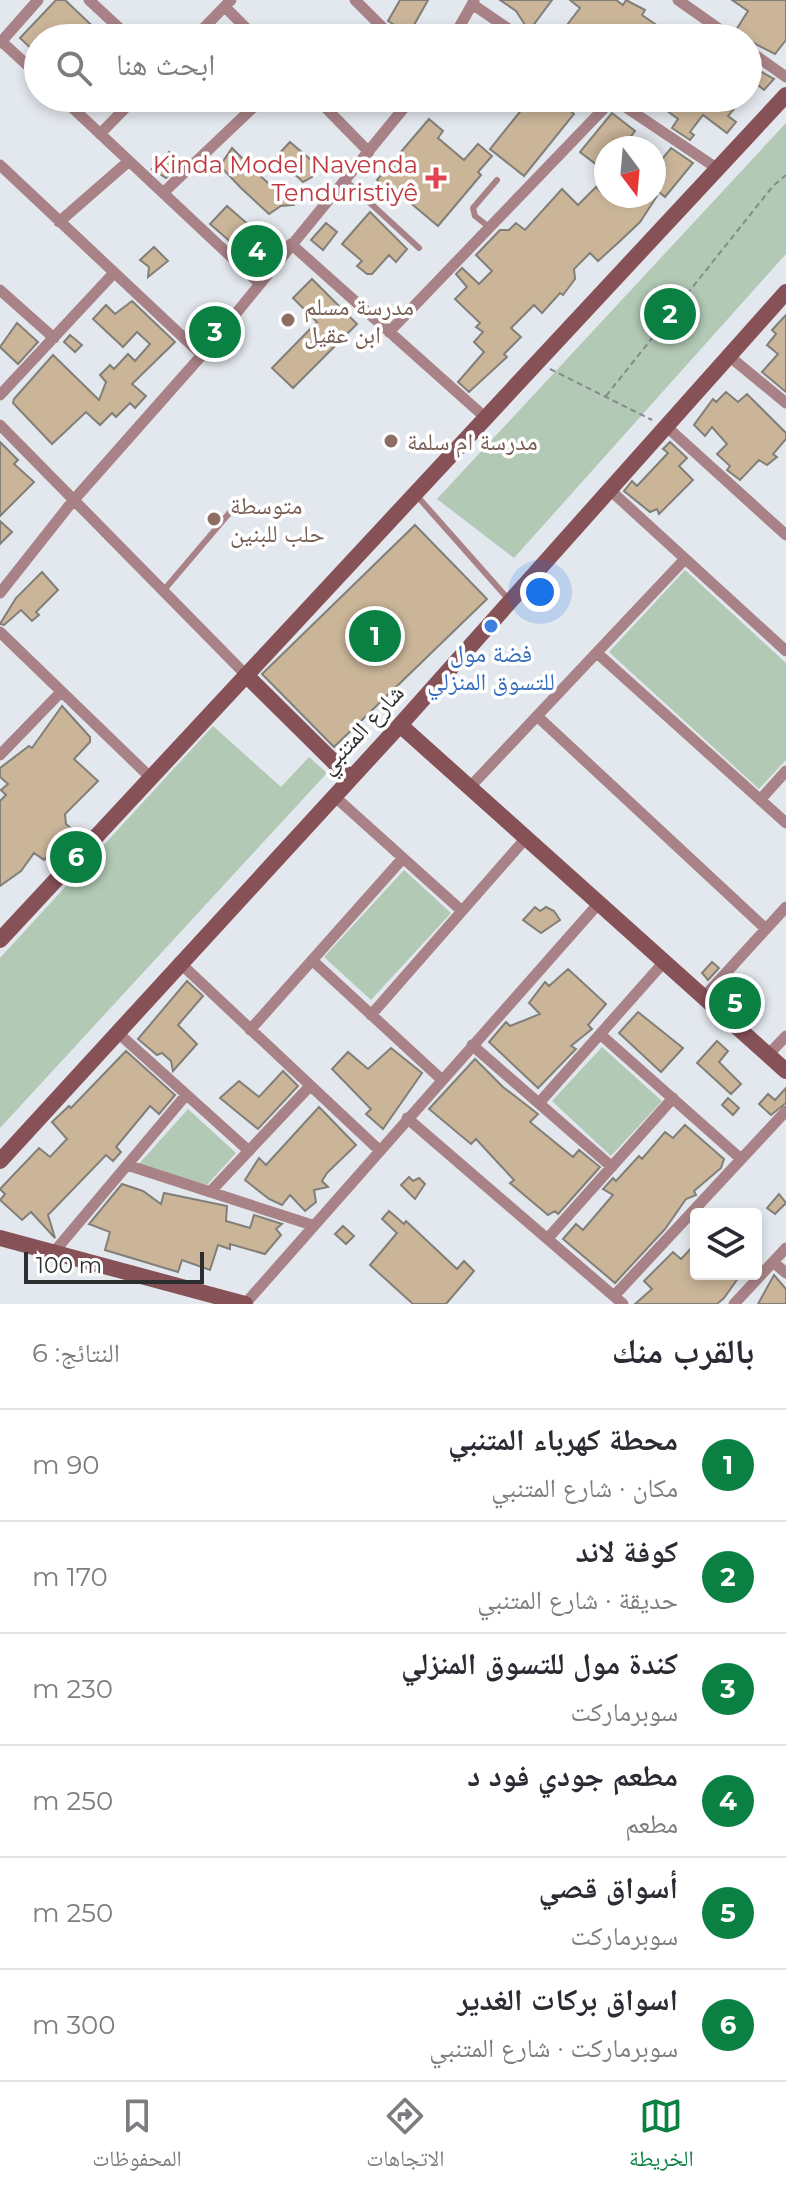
<!DOCTYPE html>
<html lang="ar">
<meta charset="utf-8">
<style>
body{margin:0;font-family:Montserrat,"Noto Naskh Arabic",sans-serif;background:#f2f2f3;color:#2b2b33;direction:rtl}
.controls{position:absolute;right:24px;bottom:24px;display:grid;overflow:hidden;border-radius:8px;box-shadow:0 4px 12px #0003}
.controls button{width:72px;height:72px;display:grid;place-items:center;padding:0;border:0;border-bottom:2px solid #e1e1e2;background:#fff;color:#2b2b33;font:40px sans-serif}
.compass{position:absolute;left:594px;top:136px;width:72px;height:72px;border-radius:50%;background:#fff;box-shadow:0 4px 12px #0003;rotate:164deg}
.scale{position:absolute;left:24px;bottom:20px;width:180px;box-sizing:border-box;padding-left:8px;border:4px solid #2c2e30;border-top:0;font-size:22px;line-height:28px;white-space:nowrap;color:#2c2e30;-webkit-text-stroke:6px #fff;paint-order:stroke}
.you{position:absolute;left:540px;top:592px;width:28px;height:28px;margin:-20px;border:6px solid #fff;border-radius:50%;background:#1a73e8;box-shadow:0 0 0 12px #1a73e833}
.badge{display:grid;place-items:center;width:52px;height:52px;border-radius:50%;background:#0b8043;color:#fff;font-size:26px;font-weight:700}
.pin{position:absolute;translate:-50% -50%;border:4px solid #fff;box-shadow:0 2px 8px #0006}
.list{margin:0;padding:0;list-style:none}
h2{display:flex;justify-content:space-between;align-items:center;height:104px;margin:0;padding:0 32px;font-size:34px}
h2 small{font-size:26px;font-weight:400;color:#7c7c81}
.list li{display:grid;grid-template-columns:52px 1fr auto;gap:24px;align-items:center;box-sizing:border-box;height:112px;padding:0 32px;border-top:2px solid #e1e1e2}
.list b{display:block;font-size:30px;white-space:nowrap}
.list p{margin:0;font-size:26px;white-space:nowrap;color:#7c7c81}
.list em{font-size:26px;font-style:normal;color:#7c7c81}
.icon{flex:none;width:44px;height:44px;fill:none;stroke:currentColor;stroke-width:2;stroke-linecap:round;stroke-linejoin:round}
.map{position:relative;flex:none;width:786px;height:1304px;overflow:hidden;direction:ltr}
.search{position:absolute;background:#fff;box-shadow:0 4px 12px #0003;left:24px;right:24px;top:24px;height:88px;display:flex;align-items:center;gap:20px;box-sizing:border-box;padding:0 28px;border-radius:44px;color:#7c7c81;font-size:30px}
.sheet{height:776px;background:#fff}
nav{display:flex;justify-content:space-around;align-items:center;box-sizing:border-box;height:112px;border-top:2px solid #e1e1e2;background:#fff;font-size:22px;color:#7c7c81}
nav a{display:grid;justify-items:center;gap:4px}
nav .on{color:#0b8043}
.map>svg:first-child{display:block}
.green{fill:#b2c9b5}
.building{fill:#cab599;stroke:#827e78;stroke-width:2}
.lines{fill:none;stroke-linecap:round;stroke-linejoin:round}
.path{stroke:#86898d;stroke-width:2;stroke-dasharray:6 4;stroke-linecap:butt}
.lane{stroke:#a88286;stroke-width:6}
.street{stroke:#a88286;stroke-width:11}
.secondary{stroke:#875158;stroke-width:16}
.health-dot{fill:#e0444e;stroke:#fff;stroke-width:3}
.education-dot{fill:#8d6e63;stroke:#fff;stroke-width:3}
.shop-dot{fill:#3f7fe0;stroke:#fff;stroke-width:3}
.labels{text-anchor:middle;dominant-baseline:central;stroke-width:7;stroke-linejoin:round;paint-order:stroke}
.health-label{font-size:24px;fill:#be3a42;stroke:#fff;text-anchor:end}
.education-label{font-size:24px;fill:#785e54;stroke:#fff;text-anchor:start}
.shop-label{font-size:24px;fill:#366cbe;stroke:#fff}
.street-label{font-size:24px;fill:#2c2e30;stroke:#fff}
</style>
<div class="map">
<svg width="786" height="1304" viewBox="0 0 786 1304">
<rect width="100%" height="100%" fill="#e3e8ee"/>
<path class="green" d="M786,123V254L514,558L437,499Z
M685,570L786,663V760L759,789L609,652Z
M213,726L281,787L309,757L327,773L0,1128V958Z
M404,870L451,913L371,1000L324,957Z
M602,1047L662,1101L611,1156L552,1101Z
M188,1109L236,1153L207,1185L138,1165Z"/>
<path class="building" d="M56,0H65L105,38H38V55L20,38Z
M400,0H428L409,34L388,21Z
M500,0H552L529,31L516,11Z
M570,0H616L623,5L626,0L645,10L642,15L671,35L678,26L695,38H557L580,8Z
M732,0H786V40L775,54L740,36L736,30L748,11Z
M748,64L774,79L764,90L748,77Z
M91,98H119L109,111Z
M531,98H555L574,114L524,176L490,149Z
M650,98H743L728,116L736,122L727,133L703,115L690,132L694,135L690,140L672,128L678,119Z
M612,113L635,131L629,139L639,148H606V172L580,152Z
M429,119L443,131L438,138L464,160L478,144L492,156L478,172L481,175L438,226L394,189L391,192L377,180Z
M290,142L318,166L312,177L303,182L276,157Z
M232,148L258,174L293,205L281,206L269,214L241,188L220,166Z
M671,148L693,163L665,197L654,188V169Z
M169,152L181,164L166,178L152,169Z
M596,187L605,196H624L629,201L633,196H657L640,222L619,242L598,261L590,253L574,269L575,279L563,295L560,293L542,313L534,305L511,328L521,337L504,354L507,357L469,392L458,382L484,352L474,342L483,332L476,327L480,323L455,299L467,287L456,274L462,268L479,284L492,271L476,255L500,230H509L516,223L525,230L562,189L578,205Z
M227,206L266,240L255,252L248,246L242,252L210,224Z
M370,212L407,249L396,262L389,255L372,274H367L357,266L362,261L342,244Z
M326,223L337,232L323,250L311,240Z
M154,247L168,261L148,277L149,267L140,260Z
M312,279L357,324L293,388L272,368L317,322L293,298Z
M132,301L175,342L132,384L146,396L135,408L130,403L116,417L112,413L100,425L86,412L52,444L13,403L14,399L53,355L99,400L106,382L100,375L110,365L114,369L128,354L135,361L150,344L137,332L123,347L93,319L106,305L115,314Z
M786,315V392L762,372L778,354L767,345L776,334L772,330Z
M17,323L38,342L18,364L0,347Z
M70,335L82,345L75,352L64,342Z
M726,392L738,402L747,394L786,433V439L773,454L777,457L767,465L759,460L740,480L727,470L730,466L717,454L727,444L712,427L705,436L694,425L713,399L716,402Z
M0,442L18,460L14,464L34,482L0,516Z
M670,442L687,458L679,466L693,480L659,514L657,509L650,512L624,491L632,481L637,486L668,453L663,449Z
M0,521L12,532L0,544Z
M415,525L487,599L334,747L262,674Z
M42,572L58,590L36,612L39,615L32,621L21,610L4,625L0,624L16,598Z
M62,706L90,737V742L74,759L98,781L65,814L66,824L72,829L44,860L34,853L21,871L0,886V801L6,795L1,790L8,784L0,777V768L29,746L32,748Z
M535,907L540,911L546,907L554,911L560,920L541,933L523,920Z
M712,962L719,968L708,980L702,973Z
M568,969L606,1004L588,1025L592,1029L571,1046L576,1049L538,1088L489,1042L506,1022L510,1026L540,1014L529,1003L545,982L549,986Z
M187,981L203,996L178,1025L197,1044L173,1071L171,1061L162,1053L157,1055L138,1039Z
M638,1012L683,1048L661,1072L619,1033Z
M717,1041L728,1051L719,1062L741,1084L731,1094L697,1063Z
M391,1048L422,1073L383,1129L366,1114L371,1109L332,1069L348,1052L368,1069Z
M126,1051L175,1095L159,1114L150,1106L116,1147L121,1152L113,1161L106,1155L48,1215L55,1238L31,1212L22,1220L0,1200L5,1194L0,1189L39,1148L50,1157L67,1139L52,1122L69,1106L71,1108Z
M475,1059L503,1087L538,1114L530,1122L573,1157L579,1150L600,1167L558,1214L555,1211L548,1215L510,1183L514,1180L476,1139L471,1144L429,1109Z
M283,1071L298,1086L258,1129L220,1098L239,1081L259,1097Z
M786,1088V1103L771,1115L759,1104L768,1094L775,1100Z
M728,1098L739,1108L733,1115L722,1105Z
M319,1107L356,1145L327,1173L322,1181L328,1187L314,1190L316,1202L305,1211L290,1195L282,1205L269,1199L245,1180L259,1158L266,1165Z
M685,1125L724,1159L721,1168L694,1191L696,1195L686,1199L665,1229L615,1283L563,1239L576,1224L583,1230L613,1195L603,1189L613,1178L616,1181L639,1156L642,1159L665,1132L673,1138Z
M409,1177L413,1181L419,1178L425,1184L415,1199L401,1185Z
M122,1184L143,1191L161,1204L164,1193L227,1206L226,1221L250,1228L254,1215L282,1224L276,1229L281,1235L265,1254L230,1244V1249L218,1245L210,1270L182,1260L178,1272L105,1250L110,1232L89,1224Z
M779,1194L786,1203L775,1214L767,1208Z
M389,1211L404,1224L406,1221L457,1269L464,1261L474,1271L446,1304H413L370,1265L397,1233L382,1219Z
M343,1226L354,1236L346,1244L335,1234Z
M696,1243V1274H741L724,1298L717,1304H635L652,1289L644,1281L673,1252L681,1259Z
M774,1275L786,1289V1304H758Z"/>
<g class="lines">
<path class="path" d="M550,369L652,420
M606,396L773,186L786,175"/>
<path class="lane" d="M344,179L419,248
M489,227L475,216L473,208L497,180
M417,496L510,601
M164,590L231,511"/>
<path class="street" d="M89,0L130,38
M355,0L393,38
M678,0L732,38
M472,4L522,38
M225,7L256,38
M194,38L231,0
M453,38L474,1
M1,41L38,75
M0,43L38,0
M748,50L786,77
M62,98L259,283
M316,98L369,152
M612,98L718,169
M100,134L135,98
M0,165L202,355
M163,193L263,98
M59,222L129,161
M291,244L487,419
M0,290L54,338
M389,332L613,99
M729,356L786,403
M0,395L113,274
M0,425L246,675
M667,427L786,535
M610,490L786,651
M0,593L72,502L202,355L412,98
M0,632L151,778
M597,653L786,823
M537,716L766,929
M0,755L61,692
M470,787L684,560
M333,795L462,911
M760,800L786,771
M312,960L441,1079
M179,962L378,1149
M704,997L786,907
M371,1015L526,838
M250,1030L403,858
M117,1032L249,1151
M600,1034L741,1159
M472,1045L612,1167
M768,1055L786,1036
M539,1103L664,962
M407,1118L623,1304
M127,1165L312,1225
M210,1192L310,1086
M548,1238L673,1098
M54,1252L186,1095
M773,1262L786,1273
M614,1296L786,1111
M245,1304L599,903
M734,1304L786,1248"/>
<path class="secondary" d="M246,675L349,777
M400,725L786,1071
M0,940L786,95
M0,1161L400,725L786,292
M0,1238L245,1304"/>
</g>
<path class="health-dot" d="M432 166h8v8h8v8h-8v8h-8v-8h-8v-8h8z"/>
<g class="education-dot">
<circle cx="288" cy="320" r="8"/>
<circle cx="391" cy="441" r="8"/>
<circle cx="214" cy="519" r="8"/>
</g>
<circle class="shop-dot" cx="491" cy="626" r="8"/>
<g class="labels">
<g class="health-label">
<text x="418" y="164">Kinda Model Navenda<tspan x="418" dy="28">Tenduristiyê</tspan></text>
</g>
<g class="education-label">
<text x="304" y="306">مدرسة مسلم<tspan x="304" dy="28">ابن عقيل</tspan></text>
<text x="407" y="441">مدرسة ام سلمة</text>
<text x="230" y="505">متوسطة<tspan x="230" dy="28">حلب للبنين</tspan></text>
</g>
<g class="shop-label">
<text x="491" y="653">فضة مول<tspan x="491" dy="28">للتسوق المنزلي</tspan></text>
</g>
<g class="street-label">
<text transform="translate(361 729) rotate(-47)">شارع المتنبي</text>
</g>
</g>
</svg>
<div class="controls">
<button><svg class="icon" aria-label="layers" viewBox="0 0 24 24"><path d="M12 4l9 5-9 5-9-5zM3 14l9 5 9-5"/></svg></button>
</div>
<svg class="compass" viewBox="-18 -18 36 36"><path d="M0-13l5 13h-10z" fill="#e53935"/><path d="M0 13l5-13h-10z" fill="#7c7c81"/></svg>
<div class="scale">100 m</div>
<div class="you"></div>
<div class="pin badge" style="left:375px;top:636px">1</div>
<div class="pin badge" style="left:670px;top:314px">2</div>
<div class="pin badge" style="left:215px;top:332px">3</div>
<div class="pin badge" style="left:257px;top:251px">4</div>
<div class="pin badge" style="left:735px;top:1003px">5</div>
<div class="pin badge" style="left:76px;top:857px">6</div>
<div class="search"><svg class="icon" aria-label="search" viewBox="0 0 24 24"><circle cx="10" cy="10" r="6"/><path d="M15 15l6 6"/></svg>ابحث هنا</div>
</div>
<section class="sheet">
<h2>بالقرب منك<small>النتائج: 6</small></h2>
<ul class="list">
<li><span class="badge">1</span><div><b>محطة كهرباء المتنبي</b><p>مكان · شارع المتنبي</p></div><em>90 m</em></li>
<li><span class="badge">2</span><div><b>كوفة لاند</b><p>حديقة · شارع المتنبي</p></div><em>170 m</em></li>
<li><span class="badge">3</span><div><b>كندة مول للتسوق المنزلي</b><p>سوبرماركت</p></div><em>230 m</em></li>
<li><span class="badge">4</span><div><b>مطعم جودي فود د</b><p>مطعم</p></div><em>250 m</em></li>
<li><span class="badge">5</span><div><b>أسواق قصي</b><p>سوبرماركت</p></div><em>250 m</em></li>
<li><span class="badge">6</span><div><b>اسواق بركات الغدير</b><p>سوبرماركت · شارع المتنبي</p></div><em>300 m</em></li>
</ul>
</section>
<nav>
<a class="on"><svg class="icon" aria-label="map" viewBox="0 0 24 24"><path d="M3 6l6-2 6 2 6-2v14l-6 2-6-2-6 2zM9 4v14M15 6v14"/></svg>الخريطة</a>
<a><svg class="icon" aria-label="directions" viewBox="0 0 24 24"><path d="M12 3l9 9-9 9-9-9zM9 14v-3h6M13 9l2 2-2 2"/></svg>الاتجاهات</a>
<a><svg class="icon" aria-label="saved" viewBox="0 0 24 24"><path d="M7 4h10v16l-5-4-5 4z"/></svg>المحفوظات</a>
</nav>
